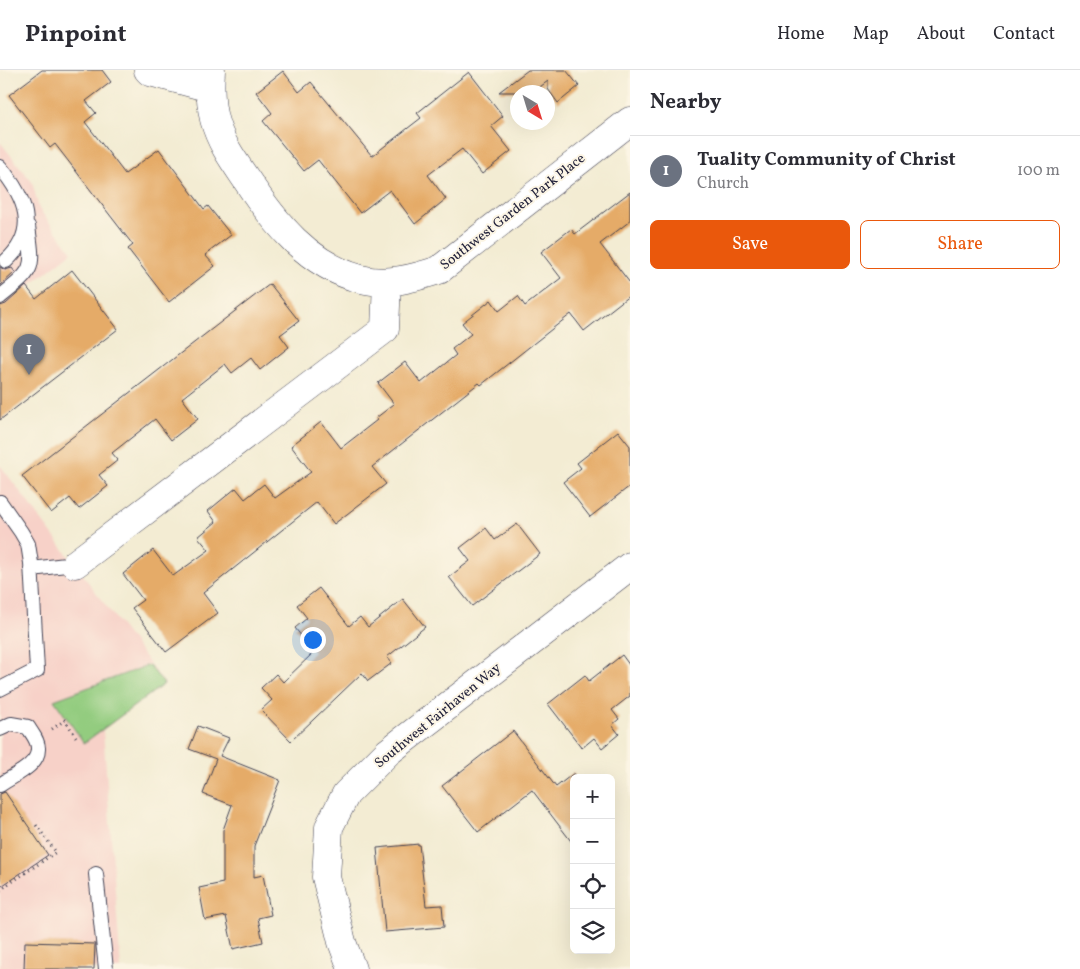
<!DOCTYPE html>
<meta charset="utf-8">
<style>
body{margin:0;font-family:Vollkorn,serif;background:#f2f2f3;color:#2b2b33}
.controls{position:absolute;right:15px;bottom:15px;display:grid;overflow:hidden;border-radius:8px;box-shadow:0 5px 20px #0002}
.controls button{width:45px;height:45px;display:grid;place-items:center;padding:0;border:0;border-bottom:1px solid #e1e1e2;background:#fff;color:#2b2b33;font:25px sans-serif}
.compass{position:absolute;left:510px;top:15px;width:45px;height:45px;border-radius:50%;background:#fff;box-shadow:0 5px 20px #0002;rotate:142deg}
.you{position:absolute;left:312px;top:569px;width:18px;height:18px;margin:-12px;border:4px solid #fff;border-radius:50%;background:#1a73e8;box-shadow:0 0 0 8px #1a73e833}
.badge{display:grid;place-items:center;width:32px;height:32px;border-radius:50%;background:#ea580c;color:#fff;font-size:16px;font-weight:700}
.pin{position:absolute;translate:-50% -41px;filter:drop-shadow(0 1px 2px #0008)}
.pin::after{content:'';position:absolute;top:26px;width:18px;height:15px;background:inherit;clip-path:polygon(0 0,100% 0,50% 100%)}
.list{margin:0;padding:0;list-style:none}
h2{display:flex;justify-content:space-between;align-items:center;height:65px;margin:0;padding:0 20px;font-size:21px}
h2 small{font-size:16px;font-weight:400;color:#7c7c81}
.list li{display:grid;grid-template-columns:32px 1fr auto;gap:15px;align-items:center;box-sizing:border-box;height:70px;padding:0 20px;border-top:1px solid #e1e1e2}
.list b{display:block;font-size:19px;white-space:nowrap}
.list p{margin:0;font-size:16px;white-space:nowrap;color:#7c7c81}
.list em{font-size:16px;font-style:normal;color:#7c7c81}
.actions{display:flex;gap:10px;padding:15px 20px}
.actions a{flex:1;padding:11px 0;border:1px solid #ea580c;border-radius:8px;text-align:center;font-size:18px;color:#ea580c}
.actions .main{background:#ea580c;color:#fff}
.icon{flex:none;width:28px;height:28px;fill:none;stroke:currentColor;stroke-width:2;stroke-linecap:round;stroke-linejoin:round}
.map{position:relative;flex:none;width:630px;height:899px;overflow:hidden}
header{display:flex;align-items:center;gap:30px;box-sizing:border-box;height:70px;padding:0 25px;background:#fff;border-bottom:1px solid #e1e1e2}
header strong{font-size:24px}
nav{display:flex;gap:28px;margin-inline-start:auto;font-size:18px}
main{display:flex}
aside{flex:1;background:#fff}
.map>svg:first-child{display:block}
.built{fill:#f7d1c8}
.green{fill:#93cc7f;stroke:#5a775d}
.building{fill:#e5ab68}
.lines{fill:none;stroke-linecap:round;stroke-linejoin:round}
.lane-casing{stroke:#414052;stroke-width:16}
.street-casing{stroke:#414052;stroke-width:29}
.path{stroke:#414052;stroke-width:3;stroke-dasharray:1 4;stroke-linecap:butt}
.lane{stroke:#fff;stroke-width:14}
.street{stroke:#fff;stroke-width:28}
.labels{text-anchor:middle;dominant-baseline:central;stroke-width:4;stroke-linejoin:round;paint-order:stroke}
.street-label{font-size:14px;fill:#22223b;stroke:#fcf5e5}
</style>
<header>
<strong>Pinpoint</strong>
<nav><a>Home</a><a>Map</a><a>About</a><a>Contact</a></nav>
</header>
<main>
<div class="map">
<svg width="630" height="899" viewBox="0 0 630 899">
<rect width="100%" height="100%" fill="#fcf5e5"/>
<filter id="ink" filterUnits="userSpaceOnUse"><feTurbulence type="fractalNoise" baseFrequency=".02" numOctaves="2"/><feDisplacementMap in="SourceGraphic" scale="10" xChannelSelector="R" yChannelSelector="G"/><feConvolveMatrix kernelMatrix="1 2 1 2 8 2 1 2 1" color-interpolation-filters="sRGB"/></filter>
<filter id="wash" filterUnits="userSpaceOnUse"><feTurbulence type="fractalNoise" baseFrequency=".0096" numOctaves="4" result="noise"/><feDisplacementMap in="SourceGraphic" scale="20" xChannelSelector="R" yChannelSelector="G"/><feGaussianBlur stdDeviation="1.12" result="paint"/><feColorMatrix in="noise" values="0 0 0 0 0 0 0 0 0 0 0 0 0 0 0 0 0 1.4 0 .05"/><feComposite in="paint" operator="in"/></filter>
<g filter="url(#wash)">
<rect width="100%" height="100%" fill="#f3ecd3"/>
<path class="built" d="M0,72L32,112L39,139L72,182L0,239Z
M0,395L165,614L103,660L121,899H0Z"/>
<path class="green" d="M149,595L164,614L84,673L54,630Z"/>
<g id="blocks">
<path class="building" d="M42,0H102L111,12L86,31L96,43L85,52L125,104L159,79L204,139L208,136L231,165L205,185L215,196L169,232L128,179L133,175L55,74L50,78L9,25Z
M528,0H566L579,16L558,33L548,19V11L533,22H499Z
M283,1L299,22L311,12L372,86L421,48L417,43L469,2L503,46L491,56L511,81L482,104L462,79L428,105L446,129L415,154L390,120L360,143L318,90L304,101L263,51L272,43L256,22Z
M630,122V151L600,174L630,213V225L584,261L571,244L481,315L479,313L372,397L386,414L334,454L317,432L203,523L218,543L166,582L132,538L143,530L123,504L153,480L173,506L209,480L198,467L216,452L208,441L236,418L245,429L264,414L275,428L311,402L291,376L321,352L341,378L377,350L376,348L394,334L378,313L405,292L421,313L456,285L452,279L471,264L462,253L491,230L499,241L518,226L525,236L561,208L541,182L571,159L575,164Z
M0,197L5,200L12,198L15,202L0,216Z
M72,200L118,259L0,350V236L6,234L26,216L36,229Z
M270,214L299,251L280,265L289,277L260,300L251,288L232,303L225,294L182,328L198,349L171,370L155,349L112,383L118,390L99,405L108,416L79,439L70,428L51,443L22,406Z
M618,361L630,376V416L590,447L563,412L581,398L577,393Z
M517,454L540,484L472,536L449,507L470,491L460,478L486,458L495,470Z
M319,518L349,556L360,547L368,557L403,529L425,557L387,587L392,593L368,611L362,603L291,671L261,640L272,630L261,618L276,604L283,612L314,582L295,558L307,548L297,535Z
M622,585L630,596V626L612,640L619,649L612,655L619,664L602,678L594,668L582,678L548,634L585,605L589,611Z
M198,656L229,668L220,686L280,710L254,776V807L263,805L271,845L258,848L263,872L233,879L226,846L205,850L199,818L223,813V760L232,735L203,724L216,689L189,679Z
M513,661L556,717L574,703V775L532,720L478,762L442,716Z
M5,722L48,785L0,817V724Z
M419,774L426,836L442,835L444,857L385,862L377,778Z
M25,872L95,874L94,899H24Z"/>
</g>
</g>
<g filter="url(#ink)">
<use href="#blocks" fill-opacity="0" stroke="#414052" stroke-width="1"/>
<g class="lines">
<g class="lane-casing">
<path id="lane" d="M0,97C25,127 40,160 6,191
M0,227C35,199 34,200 28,156
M0,432L21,462L28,474L31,493L37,600L0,619
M31,499L75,494
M0,659L11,654L28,657C32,664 38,670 38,678C39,696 12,706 0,715
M96,804L106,899"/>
</g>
<g class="street-casing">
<path id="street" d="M148,0L150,2L210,18
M211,0C210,16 210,33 214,49C220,72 233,90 246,109C274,152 309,196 361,209C387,216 414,208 439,200L630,51
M75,494L385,259L387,212
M352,899L342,872L326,807L329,757L346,724L388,682L630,496"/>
</g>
<path class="path" d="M52,659L65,650L78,670
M0,820L56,782L36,755"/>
<use href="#lane" class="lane"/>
<use href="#street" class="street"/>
</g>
</g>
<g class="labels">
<g class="street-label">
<text transform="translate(513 142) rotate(-38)">Southwest Garden Park Place</text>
<text transform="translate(438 646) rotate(-39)">Southwest Fairhaven Way</text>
</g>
</g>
</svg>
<div class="controls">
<button>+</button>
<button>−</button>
<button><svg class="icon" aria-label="locate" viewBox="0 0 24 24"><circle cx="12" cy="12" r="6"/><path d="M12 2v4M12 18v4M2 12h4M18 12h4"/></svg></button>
<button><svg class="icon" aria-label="layers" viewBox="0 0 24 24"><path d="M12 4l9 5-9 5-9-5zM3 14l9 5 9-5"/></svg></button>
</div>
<svg class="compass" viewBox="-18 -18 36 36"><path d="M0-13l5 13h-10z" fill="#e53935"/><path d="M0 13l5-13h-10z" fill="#7c7c81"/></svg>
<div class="you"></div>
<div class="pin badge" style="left:29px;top:305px;background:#6b7280">1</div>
</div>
<aside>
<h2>Nearby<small></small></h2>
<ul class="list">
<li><span class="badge" style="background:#6b7280">1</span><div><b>Tuality Community of Christ</b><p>Church</p></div><em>100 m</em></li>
</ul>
<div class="actions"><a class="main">Save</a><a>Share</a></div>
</aside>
</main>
